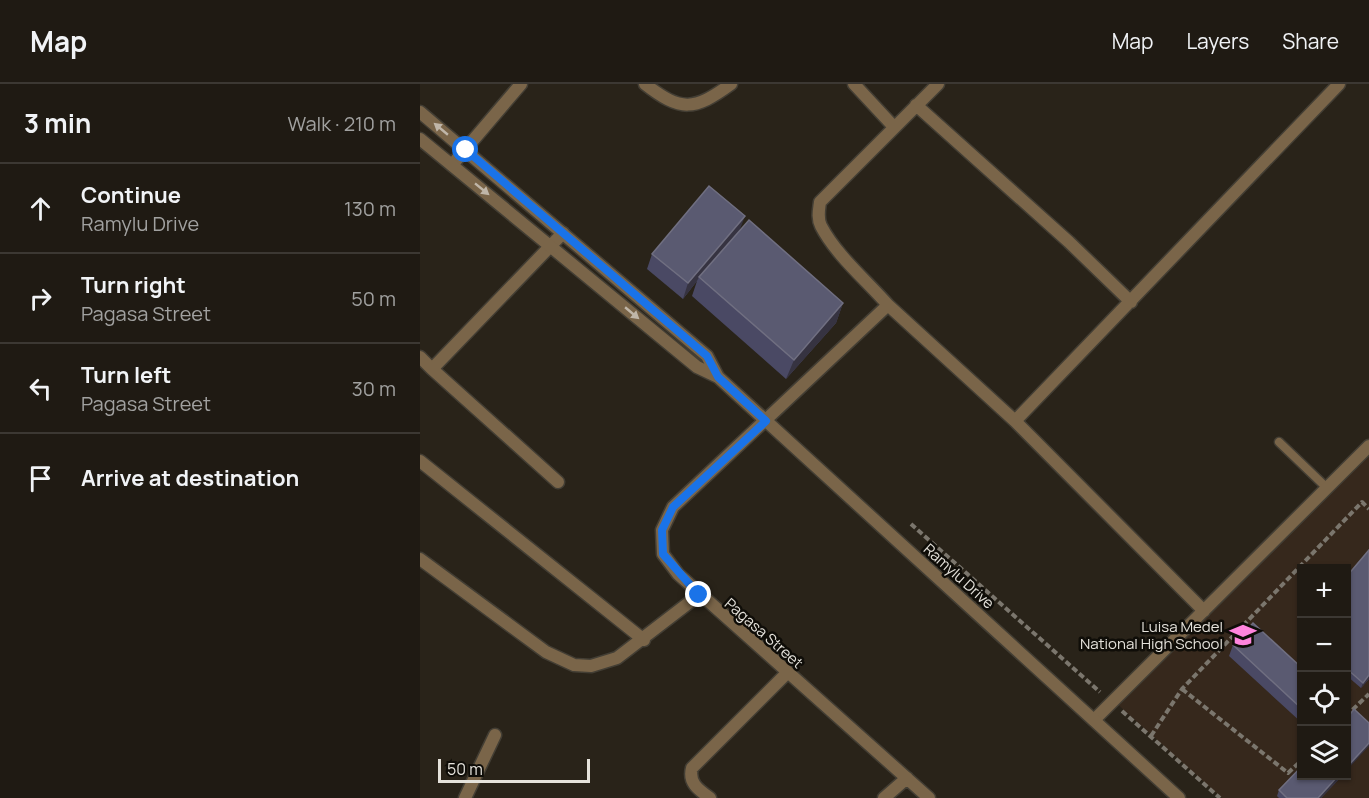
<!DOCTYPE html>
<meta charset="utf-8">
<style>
body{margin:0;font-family:Manrope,sans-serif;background:#2c2721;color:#f1f3f6}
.controls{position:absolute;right:18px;bottom:18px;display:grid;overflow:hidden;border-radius:0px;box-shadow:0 2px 4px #0004}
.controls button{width:54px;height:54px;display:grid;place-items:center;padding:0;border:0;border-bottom:2px solid #3c3833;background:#1f1a13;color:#f1f3f6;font:30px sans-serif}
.scale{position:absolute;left:18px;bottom:15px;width:152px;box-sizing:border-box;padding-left:6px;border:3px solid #e5e2db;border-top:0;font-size:16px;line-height:21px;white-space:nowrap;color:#e5e2db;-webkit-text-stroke:4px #0f0d08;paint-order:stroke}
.stop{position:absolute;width:18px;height:18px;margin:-14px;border:4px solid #1a73e8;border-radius:50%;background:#fff}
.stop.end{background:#1a73e8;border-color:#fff;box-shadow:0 2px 6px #0008}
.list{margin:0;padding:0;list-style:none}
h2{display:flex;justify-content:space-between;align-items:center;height:78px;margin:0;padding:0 24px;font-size:26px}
h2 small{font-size:20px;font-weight:400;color:#a1a1a0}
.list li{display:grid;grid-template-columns:39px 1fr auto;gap:18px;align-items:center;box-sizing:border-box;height:90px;padding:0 24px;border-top:2px solid #3c3833}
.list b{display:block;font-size:22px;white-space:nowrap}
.list p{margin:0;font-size:20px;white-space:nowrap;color:#a1a1a0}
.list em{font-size:20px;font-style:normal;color:#a1a1a0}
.icon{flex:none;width:33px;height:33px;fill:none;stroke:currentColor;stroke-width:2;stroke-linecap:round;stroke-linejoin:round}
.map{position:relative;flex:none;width:949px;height:714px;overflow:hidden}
header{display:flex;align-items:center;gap:36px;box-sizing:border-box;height:84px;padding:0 30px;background:#1f1a13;border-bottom:2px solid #3c3833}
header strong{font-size:28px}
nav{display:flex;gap:33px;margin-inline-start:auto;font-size:21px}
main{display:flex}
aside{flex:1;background:#1f1a13}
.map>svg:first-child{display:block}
.education{fill:#36281c;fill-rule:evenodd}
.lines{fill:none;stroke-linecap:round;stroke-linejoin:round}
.service-casing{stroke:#433e34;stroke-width:11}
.minor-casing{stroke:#433e34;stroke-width:15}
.tertiary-casing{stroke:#433e34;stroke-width:15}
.path{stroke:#7b766d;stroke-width:4;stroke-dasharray:6 3;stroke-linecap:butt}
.service{stroke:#7a6549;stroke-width:8}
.minor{stroke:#7a6549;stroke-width:12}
.tertiary{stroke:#7a6549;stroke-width:12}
.wall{fill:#4a4964}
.shaded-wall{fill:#363341}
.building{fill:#5a5a71;stroke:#706f81;stroke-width:1.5}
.oneway{fill:#c0b6a8}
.route{stroke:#1a73e8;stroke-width:8}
.labels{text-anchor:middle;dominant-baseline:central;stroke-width:5;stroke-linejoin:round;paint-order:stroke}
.street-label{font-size:15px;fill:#e5e2db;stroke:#0f0d08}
.poi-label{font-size:15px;fill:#e5e2db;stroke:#0f0d08;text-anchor:end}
</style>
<header>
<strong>Map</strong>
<nav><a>Map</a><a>Layers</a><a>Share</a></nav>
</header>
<main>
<aside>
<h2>3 min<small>Walk · 210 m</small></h2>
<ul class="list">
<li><svg class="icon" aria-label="ahead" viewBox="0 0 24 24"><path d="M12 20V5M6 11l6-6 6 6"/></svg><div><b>Continue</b><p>Ramylu Drive</p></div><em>130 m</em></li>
<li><svg class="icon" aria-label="right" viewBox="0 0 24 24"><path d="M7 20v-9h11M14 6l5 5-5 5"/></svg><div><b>Turn right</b><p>Pagasa Street</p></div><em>50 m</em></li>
<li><svg class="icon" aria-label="left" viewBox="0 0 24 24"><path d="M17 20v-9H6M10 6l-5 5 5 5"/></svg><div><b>Turn left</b><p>Pagasa Street</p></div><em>30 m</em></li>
<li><svg class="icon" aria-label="arrive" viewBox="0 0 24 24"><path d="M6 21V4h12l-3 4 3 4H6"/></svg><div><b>Arrive at destination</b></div></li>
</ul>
</aside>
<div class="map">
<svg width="949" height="714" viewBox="0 0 949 714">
<rect width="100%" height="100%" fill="#292319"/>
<path class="education" d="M949,371V714H802L695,618ZM882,484H926V692H882Z"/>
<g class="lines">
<g class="service-casing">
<path id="service" d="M859,358L907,404"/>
</g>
<g class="minor-casing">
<path id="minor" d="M225,0C261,28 274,27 311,0
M434,0L474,43
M496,21L649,158L711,218
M32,81L101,0
M468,221L595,337L784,527
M0,273L12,285L143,149
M12,285L138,398
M595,337L919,0
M0,377L224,556
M0,475L126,568L154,581L171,582L197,574L279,511
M674,636L949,362
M45,714L75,651
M290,714C279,706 268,699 272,684L367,589
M464,714L487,694
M509,714L258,490L243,470L242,446L253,423L468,221C446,196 416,171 401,142C397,134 399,126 400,118L518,0"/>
</g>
<g class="tertiary-casing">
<path id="tertiary" d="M0,28L287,272L298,293
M0,55L277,283L298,293L759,714"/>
</g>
<path class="path" d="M491,440L680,608
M762,605L868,689L882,676
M702,627L800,714
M926,632L949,610
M731,652L762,605L942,418L949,425"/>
<use href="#service" class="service"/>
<use href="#minor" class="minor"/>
<use href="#tertiary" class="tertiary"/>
</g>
<path class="wall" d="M319,147L423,219L416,239L366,295L272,212L277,197L263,215L227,185L232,170Z
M949,466V595L941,604L927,592V492Z
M882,544V553L879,551Z
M813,561L882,584V639L809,572Z
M882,692H922L901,714H859L857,712L859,706Z"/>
<path class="shaded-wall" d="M325,132L319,148L279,193L277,197L263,215L268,199Z
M423,219L416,239L366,295L374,276Z
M949,591V595L941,604L943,599Z
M949,659V662L927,686V683Z
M918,692H922L901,714H898Z"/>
<path class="building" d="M289,102L325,132L268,199L232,170Z
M329,136L423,219L374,276L279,193Z
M949,466V591L943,599L927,585V492Z
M833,539L882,584V625L813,561Z
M934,625L949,639V659L927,683V634Z
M882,682V692H918L898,714H867L859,706Z"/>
<defs><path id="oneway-solid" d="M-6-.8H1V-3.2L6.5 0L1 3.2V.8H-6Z" transform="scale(1.5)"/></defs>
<g class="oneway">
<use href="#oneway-solid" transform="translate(21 45) rotate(-140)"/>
<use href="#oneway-solid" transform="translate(62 105) rotate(39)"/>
<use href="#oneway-solid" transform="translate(212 229) rotate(40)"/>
</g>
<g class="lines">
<path class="route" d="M46,66L287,272L298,293L346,337L253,423L242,446L243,470L279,511"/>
</g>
<defs>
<g id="school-bare" transform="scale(2.07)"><path d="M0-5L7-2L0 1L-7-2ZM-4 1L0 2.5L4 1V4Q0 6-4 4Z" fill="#ff85de" stroke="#0f0d08" stroke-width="2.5" paint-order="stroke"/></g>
</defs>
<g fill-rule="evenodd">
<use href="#school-bare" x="823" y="551"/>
</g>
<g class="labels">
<g class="street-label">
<text transform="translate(539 492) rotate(42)">Ramylu Drive</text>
<text transform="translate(344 549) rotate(41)">Pagasa Street</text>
</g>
<g class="poi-label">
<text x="803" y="542">Luisa Medel<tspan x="803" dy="17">National High School</tspan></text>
</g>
</g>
</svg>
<div class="controls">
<button>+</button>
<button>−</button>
<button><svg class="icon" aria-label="locate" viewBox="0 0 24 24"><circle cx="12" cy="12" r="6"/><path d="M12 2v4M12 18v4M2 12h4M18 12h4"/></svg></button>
<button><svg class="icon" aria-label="layers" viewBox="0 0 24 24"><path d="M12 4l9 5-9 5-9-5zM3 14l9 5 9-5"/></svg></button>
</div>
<div class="scale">50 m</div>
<div class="stop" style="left:46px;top:66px"></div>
<div class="stop end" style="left:279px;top:511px"></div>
</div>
</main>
